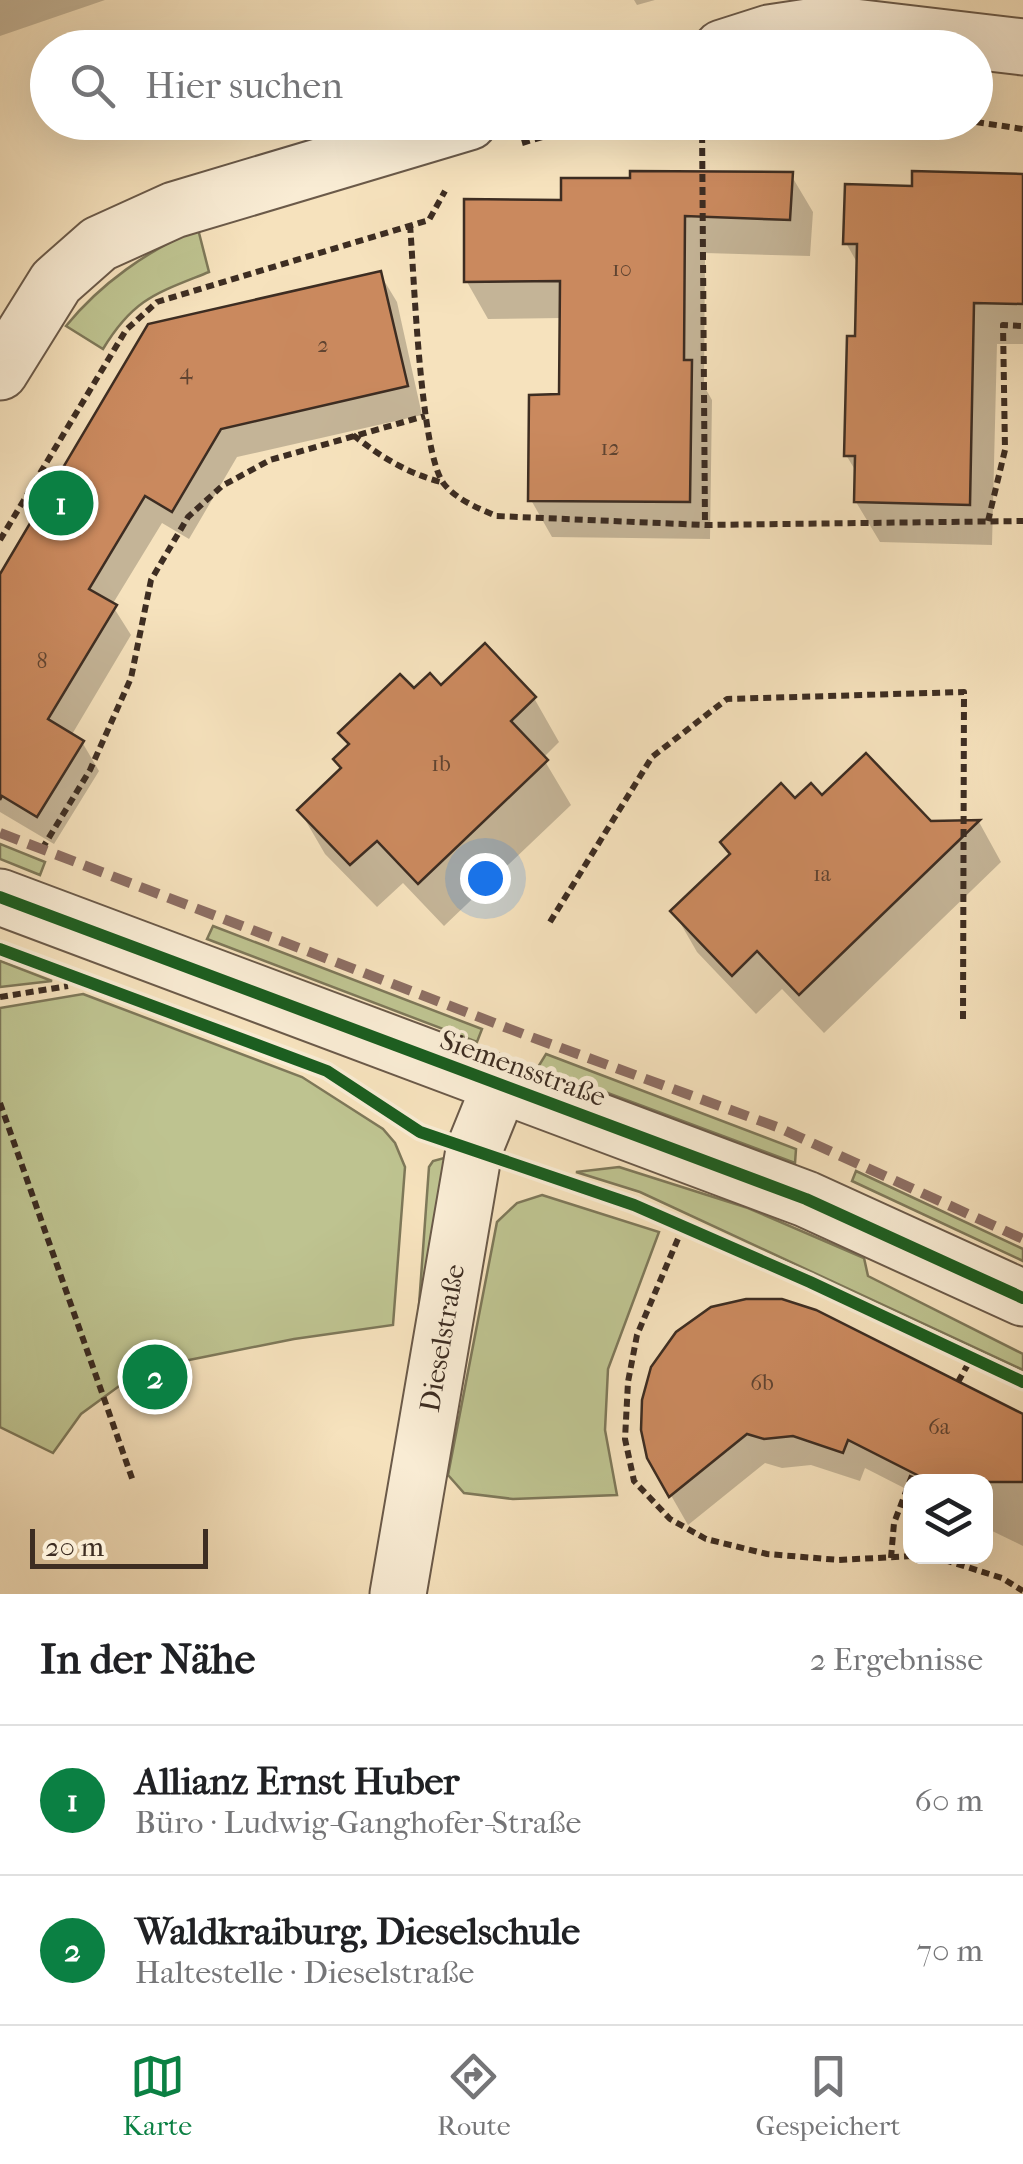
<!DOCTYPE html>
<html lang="de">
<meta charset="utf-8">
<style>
body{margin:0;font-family:"IM FELL French Canon",serif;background:#f2f2f2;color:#202124}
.controls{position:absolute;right:30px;bottom:30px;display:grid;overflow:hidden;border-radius:20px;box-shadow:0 10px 40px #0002}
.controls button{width:90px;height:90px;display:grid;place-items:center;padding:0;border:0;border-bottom:2px solid #e0e0e0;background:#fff;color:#202124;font:50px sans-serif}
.scale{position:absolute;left:30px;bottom:25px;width:178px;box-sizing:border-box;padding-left:10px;border:5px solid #3d2d22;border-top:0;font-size:28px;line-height:35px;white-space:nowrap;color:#3d2d22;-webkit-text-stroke:8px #f9ecd4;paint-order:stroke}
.you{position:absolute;left:485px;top:878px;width:35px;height:35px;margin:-25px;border:8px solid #fff;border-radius:50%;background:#1a73e8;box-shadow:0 0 0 15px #1a73e833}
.badge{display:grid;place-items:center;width:65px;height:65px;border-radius:50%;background:#0b8043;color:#fff;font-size:32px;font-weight:700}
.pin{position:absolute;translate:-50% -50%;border:5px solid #fff;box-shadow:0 2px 10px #0006}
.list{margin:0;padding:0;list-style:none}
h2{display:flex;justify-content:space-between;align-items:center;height:130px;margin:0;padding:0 40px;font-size:42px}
h2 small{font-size:32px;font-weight:400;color:#757577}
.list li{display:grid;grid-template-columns:65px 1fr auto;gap:30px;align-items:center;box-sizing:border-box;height:150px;padding:0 40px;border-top:2px solid #e0e0e0}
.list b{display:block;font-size:38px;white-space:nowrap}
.list p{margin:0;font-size:32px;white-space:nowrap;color:#757577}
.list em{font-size:32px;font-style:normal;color:#757577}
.icon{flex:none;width:55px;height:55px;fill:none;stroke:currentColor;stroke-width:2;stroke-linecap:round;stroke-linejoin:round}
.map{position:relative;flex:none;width:1023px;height:1594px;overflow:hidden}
.search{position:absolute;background:#fff;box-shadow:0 10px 40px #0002;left:30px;right:30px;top:30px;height:110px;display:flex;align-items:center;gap:25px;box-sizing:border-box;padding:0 35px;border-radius:55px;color:#757577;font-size:38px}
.sheet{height:430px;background:#fff}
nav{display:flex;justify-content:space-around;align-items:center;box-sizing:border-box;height:140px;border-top:2px solid #e0e0e0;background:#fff;font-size:28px;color:#757577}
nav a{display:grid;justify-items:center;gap:5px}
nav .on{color:#0b8043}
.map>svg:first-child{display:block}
.green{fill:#bec390;stroke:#7e7859;stroke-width:2.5}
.shadow{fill:#0003}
.building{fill:#ca895e;stroke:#3d2d22;stroke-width:2.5}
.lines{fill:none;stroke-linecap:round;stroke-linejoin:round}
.minor-casing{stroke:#6b5a49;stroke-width:59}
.path{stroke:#3d2d22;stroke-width:6;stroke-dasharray:8 5;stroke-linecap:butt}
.minor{stroke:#f9ecd4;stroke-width:55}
.quiet{stroke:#8d6e63;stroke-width:10;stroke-dasharray:20 10;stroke-linecap:butt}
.cycleway-casing{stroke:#f9ecd4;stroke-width:19}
.cycleway{stroke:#1b5e20;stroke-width:12}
.labels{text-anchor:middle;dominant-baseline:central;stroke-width:10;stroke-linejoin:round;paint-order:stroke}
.number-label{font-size:22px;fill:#604431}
.street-label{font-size:28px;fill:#3d2d22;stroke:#f9ecd4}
</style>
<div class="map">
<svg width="1023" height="1594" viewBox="0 0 1023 1594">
<rect width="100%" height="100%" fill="#f6e2bd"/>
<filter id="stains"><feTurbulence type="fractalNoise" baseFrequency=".002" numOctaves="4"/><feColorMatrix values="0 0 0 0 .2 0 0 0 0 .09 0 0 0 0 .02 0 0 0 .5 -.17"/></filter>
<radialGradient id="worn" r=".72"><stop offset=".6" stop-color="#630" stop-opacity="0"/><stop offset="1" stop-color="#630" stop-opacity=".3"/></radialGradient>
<path class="green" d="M198,229L209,272C157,293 134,298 103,349L66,326C100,284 148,250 198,229Z
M0,844L45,862L40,875L0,859Z
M213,926L482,1029L477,1042L207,939Z
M0,961L52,981L0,987Z
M83,994L302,1077L383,1129L395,1143L405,1167L393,1325L294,1339L184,1361L126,1381L81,1414L53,1453L0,1427V1008Z
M546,1054L796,1149L795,1163L538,1067Z
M444,1158L447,1180L423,1304L419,1305L429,1167L433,1161Z
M619,1167L748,1208L864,1258L868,1276L1023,1354V1370L640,1192L576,1172Z
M856,1171L1023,1249V1261L852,1181Z
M542,1195L659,1232L608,1369L605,1430L617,1495L513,1499L464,1493L448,1475L497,1222L517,1203Z"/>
<path class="shadow" d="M0,0H105L0,36Z
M634,0H655L637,5Z
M791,175L813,212L810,256L705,253L704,386L712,400L710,539L552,537L531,500L561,397L562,318L488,319L467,282L563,202Z
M1023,176V344H997L992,545L880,542L856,502L857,473L846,455L857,339L859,266L846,243L914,188Z
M380,274L397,302L422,415L237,457L189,539L162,523L112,605L131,635L71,736L82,742L99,771L54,844L0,812V576Z
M441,688L534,698L559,742L543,758L571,805L444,926L403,883L377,907L325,854L300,811L342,770L336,760L349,747L341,733L414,692Z
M822,798L930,823L979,822L1001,862L824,1033L782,989L756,1014L697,952L674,912L731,857L723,843L795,802Z
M1023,1416V1546L986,1528V1482H910V1491L865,1468L860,1481L811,1465L782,1468L765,1463L688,1525L649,1457L644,1430Z"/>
<path class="building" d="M630,171L793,172L790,220L685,216L684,360H692L690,502L528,501L529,395L559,394L560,281L464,282V199L561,200V178H630Z
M912,171L1023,174V304L974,303L970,505L854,502L855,456H844L847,336H855L857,244H843L845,184L912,186Z
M381,271L408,386L221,429L172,512L145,496L89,589L117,605L48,719L84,741L37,817L2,796L0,800V574L148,324Z
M485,643L536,697L511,721L548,760L418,884L377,841L350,865L297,810L341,768L333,759L349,744L338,733L400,674L414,688L430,673L441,685Z
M866,753L931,821L980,820L799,995L757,951L732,976L670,911L730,854L720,842L781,783L795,798L811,783L822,795Z
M746,1299H782L816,1310L1023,1414V1482H931L848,1440L843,1453L793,1436L764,1439L747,1434L669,1497L647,1458L641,1430L642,1400L651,1367L676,1332L711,1307Z"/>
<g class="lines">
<g class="minor-casing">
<path id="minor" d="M722,48L769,33L828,24L1023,47
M0,372L56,282L99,244L174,210L469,122
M0,897L806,1199L1023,1298
M398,1594L474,1150L500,1086"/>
</g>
<path class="path" d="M702,122L705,525
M976,122L1023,129
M522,143L593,122
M410,225C414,272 420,454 444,484C457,500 478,508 496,516L705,525L1023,521
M353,435C381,457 407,473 441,482
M988,521L1005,450L1003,325L1023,326
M0,540L126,330L157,302L429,220L445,191
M42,849L90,770L131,678L151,580L188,517L222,486L270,460L425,416
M550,922L652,757L727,699L964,692L963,1019
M0,997L68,986
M0,1103L133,1481
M683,1227L637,1335L628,1382L625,1439L634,1481L670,1519L706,1539L767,1554L839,1560L913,1556
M958,1382L972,1357
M932,1556L1002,1578L1023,1591
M891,1558L894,1523L913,1473"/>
<use href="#minor" class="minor"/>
<path class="quiet" d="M0,833L523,1034L777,1127L1023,1239"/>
<g class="cycleway-casing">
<path id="cycleway" d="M0,897L806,1199L1023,1298
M0,949L327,1071L420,1132L634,1205L810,1282L1023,1382"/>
</g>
<use href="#cycleway" class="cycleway"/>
</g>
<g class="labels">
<g class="number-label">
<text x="622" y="269">10</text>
<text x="323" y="345">2</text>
<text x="186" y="372">4</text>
<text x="610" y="448">12</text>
<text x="42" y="661">8</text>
<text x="441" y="764">1b</text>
<text x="822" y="874">1a</text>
<text x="762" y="1383">6b</text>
<text x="939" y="1427">6a</text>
</g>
<g class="street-label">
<text transform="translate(523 1068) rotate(20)">Siemensstraße</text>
<text transform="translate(442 1338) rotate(-80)">Dieselstraße</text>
</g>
</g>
<rect width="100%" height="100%" filter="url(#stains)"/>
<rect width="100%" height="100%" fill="url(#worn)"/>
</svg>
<div class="controls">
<button><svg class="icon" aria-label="layers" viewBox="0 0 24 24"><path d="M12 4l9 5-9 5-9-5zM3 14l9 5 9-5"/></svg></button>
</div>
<div class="scale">20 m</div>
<div class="you"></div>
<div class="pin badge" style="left:61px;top:503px">1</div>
<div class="pin badge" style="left:155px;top:1377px">2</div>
<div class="search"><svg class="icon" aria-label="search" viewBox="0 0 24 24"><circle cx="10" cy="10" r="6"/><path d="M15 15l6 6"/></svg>Hier suchen</div>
</div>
<section class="sheet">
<h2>In der Nähe<small>2 Ergebnisse</small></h2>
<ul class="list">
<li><span class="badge">1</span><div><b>Allianz Ernst Huber</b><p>Büro · Ludwig-Ganghofer-Straße</p></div><em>60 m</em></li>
<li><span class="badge">2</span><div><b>Waldkraiburg, Dieselschule</b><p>Haltestelle · Dieselstraße</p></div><em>70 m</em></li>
</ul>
</section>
<nav>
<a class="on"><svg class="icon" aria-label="map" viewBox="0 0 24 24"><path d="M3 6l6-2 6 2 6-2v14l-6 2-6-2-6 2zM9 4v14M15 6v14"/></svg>Karte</a>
<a><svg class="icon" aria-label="directions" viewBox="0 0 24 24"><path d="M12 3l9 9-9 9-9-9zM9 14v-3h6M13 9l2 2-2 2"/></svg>Route</a>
<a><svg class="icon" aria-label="saved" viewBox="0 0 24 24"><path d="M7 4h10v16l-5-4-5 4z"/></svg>Gespeichert</a>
</nav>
